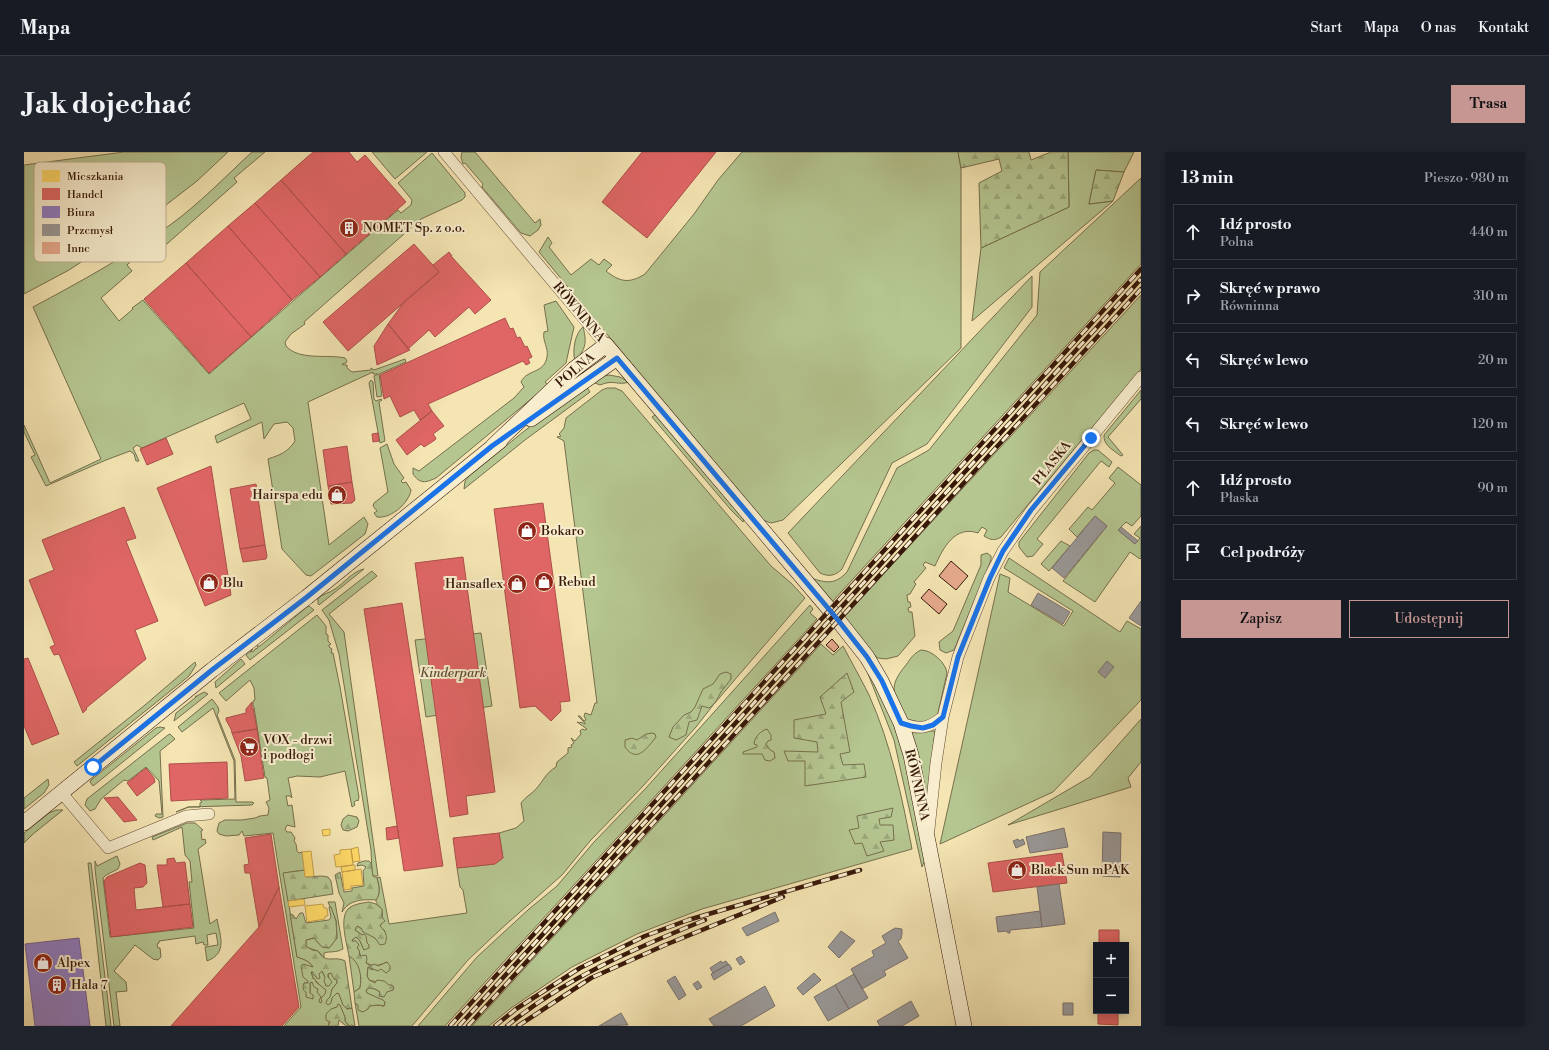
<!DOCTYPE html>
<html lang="pl">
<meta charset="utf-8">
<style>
body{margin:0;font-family:"Libre Bodoni",serif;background:#20242c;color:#f1f3f6}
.controls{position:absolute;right:12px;bottom:12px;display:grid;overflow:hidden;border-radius:0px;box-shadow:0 2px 10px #0003}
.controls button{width:36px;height:36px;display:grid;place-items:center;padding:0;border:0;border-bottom:1px solid #363941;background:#171b24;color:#f1f3f6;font:20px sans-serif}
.stop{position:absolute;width:12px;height:12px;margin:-9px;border:3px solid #1a73e8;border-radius:50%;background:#fff}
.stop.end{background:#1a73e8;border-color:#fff;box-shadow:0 1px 4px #0008}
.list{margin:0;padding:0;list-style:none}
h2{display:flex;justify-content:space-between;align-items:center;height:52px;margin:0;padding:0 16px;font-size:17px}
h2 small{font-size:13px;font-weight:400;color:#9ea1a6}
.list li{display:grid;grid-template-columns:26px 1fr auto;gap:12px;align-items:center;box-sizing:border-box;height:56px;margin:0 8px 8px;padding:0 8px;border:1px solid #363941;border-radius:0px}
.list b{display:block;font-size:15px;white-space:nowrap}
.list p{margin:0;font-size:13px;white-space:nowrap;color:#9ea1a6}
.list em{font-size:13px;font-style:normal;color:#9ea1a6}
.actions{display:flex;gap:8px;padding:12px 16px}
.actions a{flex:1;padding:9px 0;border:1px solid #c59692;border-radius:0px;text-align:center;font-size:14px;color:#c59692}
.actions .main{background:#c59692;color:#111}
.icon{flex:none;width:22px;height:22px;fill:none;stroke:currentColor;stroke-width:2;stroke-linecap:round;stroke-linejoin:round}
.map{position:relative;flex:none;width:1117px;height:874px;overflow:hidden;border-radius:0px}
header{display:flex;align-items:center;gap:24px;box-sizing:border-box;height:56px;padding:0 20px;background:#171b24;border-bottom:1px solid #363941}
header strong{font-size:19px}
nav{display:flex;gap:22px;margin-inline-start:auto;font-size:14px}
.intro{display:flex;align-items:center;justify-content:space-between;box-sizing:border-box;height:96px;padding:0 24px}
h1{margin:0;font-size:28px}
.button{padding:10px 18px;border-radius:0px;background:#c59692;color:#111;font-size:14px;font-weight:700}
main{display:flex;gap:24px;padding:0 24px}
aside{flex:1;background:#171b24;border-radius:0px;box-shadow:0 2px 10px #0003}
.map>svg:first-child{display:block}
.green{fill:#b5c691;stroke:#766f4d}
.forest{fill:url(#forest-firs);stroke:#766f4d}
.homes{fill:#ffd966;stroke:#c39f4a}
.shops{fill:#e06666;stroke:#ad4f4a}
.offices{fill:#8e7cc3;stroke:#745e8b}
.industry{fill:#999;stroke:#7c726e}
.building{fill:#e7aa8e;stroke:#371809}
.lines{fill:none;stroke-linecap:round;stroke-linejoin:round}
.street-casing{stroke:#664b34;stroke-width:12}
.secondary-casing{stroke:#371809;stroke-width:16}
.street{stroke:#f8eece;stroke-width:11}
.secondary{stroke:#f8eece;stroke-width:15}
.rail-casing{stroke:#371809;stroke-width:4.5}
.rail{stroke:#f8eece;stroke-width:3;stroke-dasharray:9;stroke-linecap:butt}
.route{stroke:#1a73e8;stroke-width:5}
.labels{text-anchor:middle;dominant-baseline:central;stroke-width:4;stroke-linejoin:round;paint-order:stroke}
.poi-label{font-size:13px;fill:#371809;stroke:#f8eece;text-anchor:start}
.street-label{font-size:13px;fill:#371809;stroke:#f8eece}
.park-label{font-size:13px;font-style:italic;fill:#5d4c32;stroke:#f8eece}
.key{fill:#f8eece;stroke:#beae93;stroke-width:1}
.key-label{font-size:11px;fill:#371809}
</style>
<header>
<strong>Mapa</strong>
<nav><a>Start</a><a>Mapa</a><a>O nas</a><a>Kontakt</a></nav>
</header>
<div class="intro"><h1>Jak dojechać</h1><a class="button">Trasa</a></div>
<main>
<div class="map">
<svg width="1117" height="874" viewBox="0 0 1117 874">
<defs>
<pattern id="forest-firs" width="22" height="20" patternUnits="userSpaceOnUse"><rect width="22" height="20" fill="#b5c691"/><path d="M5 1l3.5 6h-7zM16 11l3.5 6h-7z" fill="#9ca97c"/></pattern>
</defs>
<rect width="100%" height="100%" fill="#f4e5b3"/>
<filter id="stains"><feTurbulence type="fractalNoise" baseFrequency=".005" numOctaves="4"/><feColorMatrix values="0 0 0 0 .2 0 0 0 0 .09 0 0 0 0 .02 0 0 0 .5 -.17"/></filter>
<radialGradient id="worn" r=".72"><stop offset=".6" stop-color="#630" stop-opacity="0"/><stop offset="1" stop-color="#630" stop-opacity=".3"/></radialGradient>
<path class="green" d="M100,0H204L173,29L124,67L120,65L111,69L107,75L88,83L86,86L88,90L45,118L0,142V13Z
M228,0H241L210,26L213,30L127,106L120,97L103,113L108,119L77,146L95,169L109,157L108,156L119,148L185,222L374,58L377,61L387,53L388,48L374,31L408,1L441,41V45L438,48L397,67L280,170L281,172L267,182L261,190L262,194C275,209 304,202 321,206L323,209L322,211L318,212L319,213H323V216L328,220L347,218V216L350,218L381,207L382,210L355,222L358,244L353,245L350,224L354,222H349V220L284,250L305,393L340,365L344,372L341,382L287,424L282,423L258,397L244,307C256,303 264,300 271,289L269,276L263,270L250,272L240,287L238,270L193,291L191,284L227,267L220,251L118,296L113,293L109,296L115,309H112L110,302L106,299L82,308L22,334L7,305L11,303L0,280V273L26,331L77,307L9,155C56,130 103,104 146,73C175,52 201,25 228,0Z
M348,0H403L371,27Z
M438,0H451L511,71L516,67L517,73L514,78L506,84L497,81L458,35L459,32L441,11L439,12L437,5Z
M718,0H934L937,16V196L759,368L747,371L736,367L515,100L524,85L528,91L525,95L547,123L567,107L575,113L580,107L588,113L582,119C596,130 605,132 621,122L670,62L694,28Z
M1044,0H1110L1100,20L1072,18L1065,52L1089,49L948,169L957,96L1045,55Z
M1117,26V112L808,450L787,426C802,431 811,433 823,420L873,316L905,298L1013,163L1016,120Z
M1008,124V155L903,292L868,311L818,417C811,424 805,425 796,421L764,381Z
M1117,143V217L977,385C971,389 966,388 960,384L963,378L958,375L954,381C931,373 919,396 911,414L901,410L899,413L902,416L890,430L892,432L886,442L883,443L884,450H886L887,455L884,456L885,460H888L891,484L874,504L862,507L854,506L851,504L820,465Z
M532,149L550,175L542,211L521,230L524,233L412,326C401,331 396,332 389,322V316L395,319L490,246L500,235L497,230C503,217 520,222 523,205C525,196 518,189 520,180L524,179L520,153Z
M559,175C563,190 562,197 551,209C548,199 551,181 559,175Z
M585,223L596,225L605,230C594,234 590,227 576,233L571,231L570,229L580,224Z
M347,228L349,230L350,247L352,249L357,247L358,248L355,250L361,289L356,291L345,231Z
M562,234L566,240L501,288L440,337L441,329L445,324L499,280Z
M583,236H591L598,239L747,414L767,431L781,446L690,552L672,575L619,634L566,689L538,723L478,776L444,808L388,874H335L331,851L334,853C343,854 352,852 360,854L361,851L359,848L349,846L343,841L342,838L345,835L351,837L356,840L369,838L365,833L345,828L343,824L344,815L348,818L363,810C352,815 344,815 337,805C336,803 336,801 335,799C334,795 330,792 328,788L332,785L336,789L340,798L343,791L338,783L331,778L333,774L351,786L356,792L361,779L356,774C358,769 360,762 357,757C355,752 352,753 352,748C357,741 355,734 353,726L356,725L365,772L443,761L439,738L436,735L433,716L470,712L479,706L475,681L492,676L500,669L497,651C501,646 505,643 509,640C518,632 521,621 532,615L533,610L544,601V596L548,595L547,593L550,591L547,586L551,589L557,582L556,579L558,577L561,578L563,577L553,570L556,571L557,570L561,572V571L554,564H556L560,569L562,568L560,564L561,561L567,563L571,551H573L540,289L533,285L537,284L535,282L540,276L542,266L578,238Z
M1117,238V247L1084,285L1099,303L1097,304C1089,298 1079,293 1080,283Z
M634,261L721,366L719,370L707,358L628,265Z
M363,292L370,312L380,326L377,329L379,331L382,330L387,338C385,351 367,367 353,365L350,361L353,359L349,354L350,351L364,340L356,296Z
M1070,298H1074L1088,310L1085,315L1077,309L1013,387L1019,392L1009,404L1003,405L995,395V390L1065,301Z
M1094,315L1117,333V364L1108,374L1102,370L1094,378L1111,392L1116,386L1110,382L1117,374V406L1116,407L1106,400L1071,450L1039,429L1083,374L1071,364L1053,385L1045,377L1064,355L1068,358L1091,331L1085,326Z
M1037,389L1046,394L1025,419L1017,412Z
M963,401L967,404V408L930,498L922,501L916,498L915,490L929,479L957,413V403Z
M985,406L1096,480L1103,469L1117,477V548L1029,640L916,692L976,422L986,426L984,440L1040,474L1049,459L980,416Z
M340,417L295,453L294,452V446C299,442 305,441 311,437C320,431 329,419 340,417Z
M348,419L353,424L305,462L320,480L354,724H349L348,720L347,698L315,502L305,468L298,458Z
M786,453L789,457L786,461L793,467L421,874H394L453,805L505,757L533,734L570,690L622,636Z
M285,454L290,458L226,508L222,503L229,497L226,500L230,499L231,497L234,496L233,494H236L283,455Z
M293,463L302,474V482L304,483V489L307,492L305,493V495L308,497L307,501H309L316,535L335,645L334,649L333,648L330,650L331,653L328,655L321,619L296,625L273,624L264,626L268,646L266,644H262L264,654L268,653L271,675L263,673L261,677L263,680H267L271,686L270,689L272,692L273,699L275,701L278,700L281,718L260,721L273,805C279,807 286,809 289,815L288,816L284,831H280L286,841V831L288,830L294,837L297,846L299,843L295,832L289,826L287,820L295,822L298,819L301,825L305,827L304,822L307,820L313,828V831L308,837V846L312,841L315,842L320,853L323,857L328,856L331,874L327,873L325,874L321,869V865L313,855L310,856L304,874H260L277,855L249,681L220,684L218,679L215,683L202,684L195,682L193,679L195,671L201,668H218L231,666L236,664L244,663L245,656L242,650L246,648L243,626L241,625L230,555H229V549L231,548L230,536L226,528L202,549L195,541Z
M457,481L468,554L402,565L391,488Z
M797,492L809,503L819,494C828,511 837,527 845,543C867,592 878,645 888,697L678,757L613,782L548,815L487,856L465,874H448Z
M897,498C908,498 922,511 923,521L913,565L900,571L882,567C871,542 862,537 882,513C886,507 890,501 897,498Z
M217,507L221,512L192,536L191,530Z
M839,509L867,559L877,586L901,708L898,715L870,588Z
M171,510L172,513L165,524L53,614L50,610L121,553Z
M180,540L184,542L150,569L152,561L171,546L173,544L171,545Z
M188,547L194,555L195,559L193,563L211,608L212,650H228L230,651L228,653L165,655L152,660L164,655H176V651L178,650L176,648L211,647L210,609L189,556L158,580L154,575Z
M1117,567V610L1104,626L1107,635L984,673L1066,625Z
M136,575L141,576L69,634L66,630L67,628L132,576Z
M885,579H911L903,646Z
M146,582L151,587L136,599L139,665L135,666L131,664L132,662H138L135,629L122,615L104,629L100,628L77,647L71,657L66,659L61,653L63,647L144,583Z
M24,627L25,633L20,641L0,657V646Z
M32,658H39L9,682L0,691V681L25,661Z
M163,671H171L179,678L177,679L178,688L181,687L182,691L174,697L186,772L193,767C196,784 204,801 183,809L181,795L194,793L192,781L183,783L184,793H180L179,790L172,792L171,784L135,789V791L133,792L134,796H136L137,805L134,808L129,807L111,793L90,819L102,830L103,839L92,840L96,874H90L71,717V709L73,714L93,704L96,712L94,717L82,723L79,726L86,785L170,776L165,730H168L166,709L161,703L158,675L129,688L128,685Z
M64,711H67L87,874H82Z
M304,750H311L319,797C312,801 306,799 300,801V806L294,799L282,795V788L290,786L298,795L305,796L313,786L312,769Z
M325,804C337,810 338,824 336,836L330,840Z"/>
<path class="forest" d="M934,0H1005L1007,8L1027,0H1044L1045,55L957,96L955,31L978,19L975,7L937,16Z
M1072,18L1100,20L1089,49L1065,52Z
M702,520L707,522V527C704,531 700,536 697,540C693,547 692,551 685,556L678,554L673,568L665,570L662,583L652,588L645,585L649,575L660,563L667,560L671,555L679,537L689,532L696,522Z
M823,521L830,540L817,550L826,600L816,602L819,613L840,612L842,625L781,634V609H764L760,599L794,600L793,590L770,586V568L802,562L796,545Z
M743,577L747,583V588L744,589L742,592L746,598L750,600L751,606L746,609L741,608L738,602H719V600L733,595V593L730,592C731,584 737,579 743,577Z
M628,581L631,582L632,585C623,596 613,612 601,595V588L608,586L613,588L622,582Z
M869,656L867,665L855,667L856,673H869L870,688L856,690L860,699L843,704L838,691L831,692L825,678L835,676L833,664Z
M324,663L333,665L335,669L333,675L324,679L319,678L317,673L319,667Z
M340,709H345L347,711L349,724L353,726C355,734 357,741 352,748C338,747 325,748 318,760L320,751L315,741L311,723L316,720L320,740L328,739V736L340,734L339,719L342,715L338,713L333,714L334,711Z
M281,718L282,725L298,724L304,725L307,729L309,742L264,749L259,721Z
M345,750L352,752L358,757V765L361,769L357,772L356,774C362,780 364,784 361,792L356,793L351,786L339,780L337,776L333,774L331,778L338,783L340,782L342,784L343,791L345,793V796L340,798L336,789L332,785L328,788V789H332L335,793L333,796L335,798L336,804L342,803L343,807L342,811L347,814L350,812L354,814L363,810L366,814V818L362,821L357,817L354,819L344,815L343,824L345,828L351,831L353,828L360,829L365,833H368L370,835L369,838L363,840L360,845L355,844L356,840L351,837L345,836L342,838L343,841L359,848L361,850L360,854L354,853L346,854L344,857L339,860L334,858V853L331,851L330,840L336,836C338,824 336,810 325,804C323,792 315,767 324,757C329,752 339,751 345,750Z
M305,755H307L312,769L313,786L305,796L298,795L290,786L282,788V794L288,798L294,799C302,813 310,803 321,809L328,856L323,857L319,853L315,842L313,841L308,846L307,851L304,853L302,851L303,848L306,845L308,837L313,831V828L310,827L307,821L304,822V825L308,830L305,834H302L300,829L301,825L298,819L295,822L296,826L294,827L289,822V820H287L289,826L291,827L292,830L302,838L301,842L297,846L298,850L296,851L295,848L297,845L293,840L294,837L290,835L288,830L286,831V841L289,843V847L282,845V840C278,838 279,834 280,831H284V829L279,825L277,814L279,812L289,815C286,809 279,807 273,805L266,762L269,763L272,767L276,761H279L282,771L305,768L307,765Z
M314,852L316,853L321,865V869L325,874H322L315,868L314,874H304L306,870L302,868V862L307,857L313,855Z"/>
<path class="homes" d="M306,677V683L299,684L298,678Z
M334,695L336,709L329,710L327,697Z
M327,697L329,713L312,715L310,703L316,702V698Z
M287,699L290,724L281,725L278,700Z
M329,713H331V718L318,720L317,715Z
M337,717L339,733L327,734V737L320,738L318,720Z
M280,747L281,753L265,755L264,749Z
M299,752L300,756H303L304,764H301V767L283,770L281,754Z"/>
<path class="shops" d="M289,0H325L333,10L341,3L382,50L322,102L257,28Z
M618,0H692L623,86L578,50Z
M257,28L322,102L296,125L231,51Z
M231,51L296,125L268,148L204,74Z
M204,74L268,148L227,185L162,111Z
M390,92L415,120L324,199L299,170Z
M425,100L428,104H427L467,148L451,162L445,155L411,185L405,178L384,197L364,172L380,150L415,120L409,113Z
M162,111L227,185L185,221L120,147Z
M481,166L486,177L489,176L493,186L496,185L501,195L503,194L508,205L504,207L506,211L502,213L499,209L404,252L408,259L396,268L390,258L376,265L366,244L360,247L356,223Z
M364,172L386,198L353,213L350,194Z
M408,259L420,274L409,282L412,286L411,288L400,295L397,292L383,303L372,288Z
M354,281L355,289L349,290L348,282Z
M142,286L149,302L123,313L116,297Z
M323,294L328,330L304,334L299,298Z
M187,314L207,443L181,454L133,336Z
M328,330L331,348L328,351L307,352L304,334Z
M232,332L241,393L216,397L206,337Z
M519,351L546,549L536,550L537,559L527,569L511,554L496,556L470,357Z
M100,355L112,386L102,389L134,469L111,478L122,507L62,556L63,557L59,561L35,502L30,503L26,495L31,493L5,428L30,418L18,388Z
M241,393L243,404L242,407L219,410L216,397Z
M439,405L471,640L442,644L444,662L426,665L391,411Z
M378,451L419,714L380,719L340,457Z
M4,506L35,582L8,593L0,574V507Z
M228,550V557L229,556L233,577L208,581L207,577L202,568V566L222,561V557Z
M233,577L240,626L221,629L217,604L208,581Z
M203,610L204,646L147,649L145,612Z
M122,616L130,626L131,630L113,644L103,631Z
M94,645L113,668L100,670L80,646Z
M373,674L375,686L363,688L362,676Z
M475,681L479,706L471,712L433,716L429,686Z
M247,682L255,735L235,775L226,721H221L220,713L225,712L221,686Z
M1038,701L1043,731L969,740L964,711Z
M150,706L152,711L161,710L166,752L139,755L133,713H143V707Z
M116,711L121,713L123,731L119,735L110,736L112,758L166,752L169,775L87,785L80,729L83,725Z
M255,735L275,855L258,874H147L235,775Z
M1075,778H1095V793H1075Z
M1074,859H1094V873L1074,872Z"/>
<path class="offices" d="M55,786L66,874H11L1,792Z"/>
<path class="industry" d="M1071,364L1083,374L1040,426L1028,416Z
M1097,375L1114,389L1111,392L1094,378Z
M1014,441L1046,460L1039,472L1007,453Z
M1117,449V474L1105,466Z
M1083,509L1090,515L1081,526L1074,520Z
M1040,676L1044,695L1006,701L1002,685Z
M1079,680L1097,681L1096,725L1078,724Z
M994,687L995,689L999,687L1001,692L992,696L989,689Z
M1035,732L1041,772L1018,775L1013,735Z
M1016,759L1018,775L986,778V781H984L982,779L974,780L972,765Z
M751,760L755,769L723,784L718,776Z
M871,776L878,777V782L877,787L874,789L884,806L860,819L862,823L861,824L838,837L827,817L850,804L848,799L862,791L858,784Z
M817,779L831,789L815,806L804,795Z
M717,804L721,810L716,813L712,807Z
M697,809L698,811L702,809L704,812L689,821L686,816Z
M705,812L708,817L690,828L687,822Z
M790,821L797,828L779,843L773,836Z
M830,822L844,846L825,857L811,833Z
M651,824L662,843L655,848L643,829Z
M674,829L678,835L673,838L669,832Z
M811,833L825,857L804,869L790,845Z
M741,834L751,854L717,874H690L685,867Z
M887,849L895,864L878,874H856L853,869Z
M1039,851H1049V863H1039Z
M597,861L604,873L575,874Z"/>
<path class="building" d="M927,409L944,424L932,438L915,424Z
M905,437L923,452L915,462L897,446Z
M808,487L815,495L810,500L802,493Z"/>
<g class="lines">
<g class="street-casing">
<path id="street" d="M420,0L582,193
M877,571C896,578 903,577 919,565
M37,640L84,696L162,664L185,662
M905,677L912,611L919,565L934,505L965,426L979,399L1007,359L1117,225"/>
</g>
<g class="secondary-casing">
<path id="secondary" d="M507,267L593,206
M469,294L550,217L582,193L806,458L843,505L857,529L877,571L887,603L940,874
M0,671L188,518L283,445L476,289"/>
</g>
<use href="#street" class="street"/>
<use href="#secondary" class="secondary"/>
<g class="rail-casing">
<path id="rail" d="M426,874L1117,117
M435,874L1117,127
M444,874L1117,137
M471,874L492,857L556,816L621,784L664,768L836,718
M483,874C541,826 612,796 681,768
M494,874L567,826L641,793L759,745"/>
</g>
<use href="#rail" class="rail"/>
</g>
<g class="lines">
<path class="route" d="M69,615L188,518L283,445L468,294L593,206L814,468L843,505L858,529L877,571L887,574L899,576L909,573L919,565L934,505L966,426L979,399L1007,358L1067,286"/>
</g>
<defs>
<g id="building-disc" transform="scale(1)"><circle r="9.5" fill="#8f2418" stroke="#f8eece"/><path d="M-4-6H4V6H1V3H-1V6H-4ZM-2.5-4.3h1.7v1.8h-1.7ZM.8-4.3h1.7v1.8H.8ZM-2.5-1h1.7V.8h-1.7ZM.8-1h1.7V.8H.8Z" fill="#fff"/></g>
<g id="shop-disc" transform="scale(1)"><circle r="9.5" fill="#8f2418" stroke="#f8eece"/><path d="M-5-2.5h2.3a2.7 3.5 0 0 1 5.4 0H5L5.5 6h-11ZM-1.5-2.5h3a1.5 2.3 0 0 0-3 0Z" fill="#fff"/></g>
<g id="supermarket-disc" transform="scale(1)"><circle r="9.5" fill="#8f2418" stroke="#f8eece"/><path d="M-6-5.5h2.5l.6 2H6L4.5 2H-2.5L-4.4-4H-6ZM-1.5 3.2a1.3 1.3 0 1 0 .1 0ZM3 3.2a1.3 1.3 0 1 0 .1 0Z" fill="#fff"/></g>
</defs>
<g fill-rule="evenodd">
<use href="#building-disc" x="325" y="76"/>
<use href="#shop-disc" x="313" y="343"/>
<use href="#shop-disc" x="503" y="379"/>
<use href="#shop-disc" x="520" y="430"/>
<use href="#shop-disc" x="185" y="431"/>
<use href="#shop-disc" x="493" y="432"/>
<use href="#supermarket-disc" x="225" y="595"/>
<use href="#shop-disc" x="993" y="718"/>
<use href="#shop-disc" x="19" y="811"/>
<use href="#building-disc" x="33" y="833"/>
</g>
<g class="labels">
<g class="poi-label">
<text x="339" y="76">NOMET Sp. z o.o.</text>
<text x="299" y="343" text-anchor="end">Hairspa edu</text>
<text x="517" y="379">Bokaro</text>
<text x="534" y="430">Rebud</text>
<text x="199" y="431">Blu</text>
<text x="479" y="432" text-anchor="end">Hansaflex</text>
<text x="239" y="588">VOX - drzwi<tspan x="239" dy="15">i podłogi</tspan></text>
<text x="1007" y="718">Black Sun mPAK</text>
<text x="33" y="811">Alpex</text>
<text x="47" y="833">Hala 7</text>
</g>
<g class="street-label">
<text transform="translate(555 160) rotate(50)">RÓWNINNA</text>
<text transform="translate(551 218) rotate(-40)">POLNA</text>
<text transform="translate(1028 311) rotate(-51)">PŁASKA</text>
<text transform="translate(893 633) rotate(77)">RÓWNINNA</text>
</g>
<g class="park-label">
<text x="429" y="521">Kinderpark</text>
</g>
</g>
<rect x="10" y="10" width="132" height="100" rx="6" class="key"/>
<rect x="18" y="18" width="18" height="12" fill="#ffd966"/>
<rect x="18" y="36" width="18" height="12" fill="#e06666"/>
<rect x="18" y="54" width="18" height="12" fill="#8e7cc3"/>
<rect x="18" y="72" width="18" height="12" fill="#999"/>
<rect x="18" y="90" width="18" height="12" fill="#e7aa8e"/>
<g class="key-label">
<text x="43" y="28">Mieszkania</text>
<text x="43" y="46">Handel</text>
<text x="43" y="64">Biura</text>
<text x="43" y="82">Przemysł</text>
<text x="43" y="100">Inne</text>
</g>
<rect width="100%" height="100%" filter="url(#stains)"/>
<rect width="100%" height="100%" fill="url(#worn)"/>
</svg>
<div class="controls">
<button>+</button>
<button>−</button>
</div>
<div class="stop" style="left:69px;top:615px"></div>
<div class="stop end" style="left:1067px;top:286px"></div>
</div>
<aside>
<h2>13 min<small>Pieszo · 980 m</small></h2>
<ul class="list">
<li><svg class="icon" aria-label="ahead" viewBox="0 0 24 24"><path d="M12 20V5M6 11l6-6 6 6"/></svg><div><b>Idź prosto</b><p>Polna</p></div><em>440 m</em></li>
<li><svg class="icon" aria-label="right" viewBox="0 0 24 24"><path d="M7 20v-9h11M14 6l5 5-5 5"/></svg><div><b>Skręć w prawo</b><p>Równinna</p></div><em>310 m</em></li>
<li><svg class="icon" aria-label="left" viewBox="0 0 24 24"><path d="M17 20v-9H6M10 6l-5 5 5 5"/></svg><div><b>Skręć w lewo</b></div><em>20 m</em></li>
<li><svg class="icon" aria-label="left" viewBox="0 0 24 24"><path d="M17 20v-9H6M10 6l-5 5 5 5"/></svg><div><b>Skręć w lewo</b></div><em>120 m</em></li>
<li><svg class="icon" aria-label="ahead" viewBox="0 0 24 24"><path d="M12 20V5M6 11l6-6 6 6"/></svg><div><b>Idź prosto</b><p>Płaska</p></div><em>90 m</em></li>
<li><svg class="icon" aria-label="arrive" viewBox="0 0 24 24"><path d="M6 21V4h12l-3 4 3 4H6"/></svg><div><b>Cel podróży</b></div></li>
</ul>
<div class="actions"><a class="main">Zapisz</a><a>Udostępnij</a></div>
</aside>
</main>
